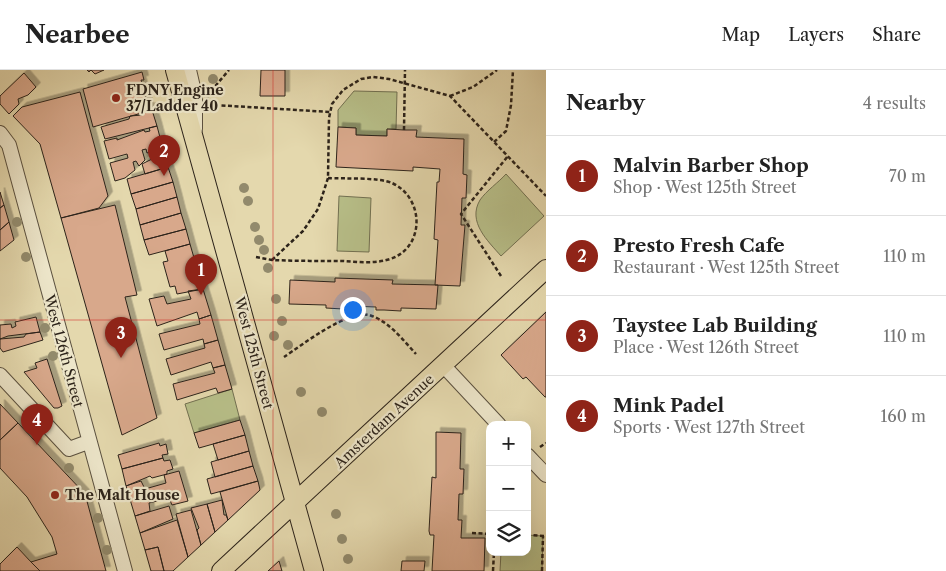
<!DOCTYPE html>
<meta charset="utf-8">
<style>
body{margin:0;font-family:"Libre Caslon Text",serif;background:#f6f6f6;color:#222}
.controls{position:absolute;right:15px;bottom:15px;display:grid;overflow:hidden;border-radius:10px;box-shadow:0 5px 20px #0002}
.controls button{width:45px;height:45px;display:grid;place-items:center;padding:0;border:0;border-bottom:1px solid #e0e0e0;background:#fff;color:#222;font:25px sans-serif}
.you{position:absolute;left:352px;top:239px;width:18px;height:18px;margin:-12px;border:4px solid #fff;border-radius:50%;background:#1a73e8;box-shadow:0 0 0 8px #1a73e833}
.badge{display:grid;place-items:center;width:32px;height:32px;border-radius:50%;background:#8f2418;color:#fff;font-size:16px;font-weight:700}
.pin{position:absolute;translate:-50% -41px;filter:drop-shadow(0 1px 2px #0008)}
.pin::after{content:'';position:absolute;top:26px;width:18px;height:15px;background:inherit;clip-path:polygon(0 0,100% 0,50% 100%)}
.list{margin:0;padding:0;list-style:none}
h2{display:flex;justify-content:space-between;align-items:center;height:65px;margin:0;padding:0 20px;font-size:21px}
h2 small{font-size:16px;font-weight:400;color:#767676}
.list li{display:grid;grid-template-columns:32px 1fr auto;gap:15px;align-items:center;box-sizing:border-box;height:80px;padding:0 20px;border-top:1px solid #e0e0e0}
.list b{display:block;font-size:19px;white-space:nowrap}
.list p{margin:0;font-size:16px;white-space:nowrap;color:#767676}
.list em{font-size:16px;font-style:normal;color:#767676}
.icon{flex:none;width:28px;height:28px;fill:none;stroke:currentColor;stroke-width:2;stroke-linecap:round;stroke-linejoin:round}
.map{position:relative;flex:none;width:546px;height:501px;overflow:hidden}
header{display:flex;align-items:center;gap:30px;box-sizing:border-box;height:70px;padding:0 25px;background:#fff;border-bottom:1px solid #e0e0e0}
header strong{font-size:24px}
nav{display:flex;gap:28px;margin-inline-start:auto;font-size:18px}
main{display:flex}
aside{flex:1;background:#fff}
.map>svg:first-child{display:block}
.green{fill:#b7be88;stroke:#727051}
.building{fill:#d8a88b;stroke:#2c231a;filter:url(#shadow)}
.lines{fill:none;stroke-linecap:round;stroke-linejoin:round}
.minor-casing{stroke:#5a503f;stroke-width:16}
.major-casing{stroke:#2c231a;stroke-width:20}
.path{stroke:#2c231a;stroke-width:2.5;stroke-dasharray:4 2.5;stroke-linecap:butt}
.minor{stroke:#ede6ca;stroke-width:14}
.major{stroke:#e4d8ad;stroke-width:18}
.tree{fill:#928a6c}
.grid{fill:none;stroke:#d62828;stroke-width:1;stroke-opacity:0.55}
.poi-dot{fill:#8f2418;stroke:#ede6ca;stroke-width:2}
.labels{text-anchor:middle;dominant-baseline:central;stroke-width:4.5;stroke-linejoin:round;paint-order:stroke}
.poi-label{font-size:14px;font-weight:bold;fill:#2c231a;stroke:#ede6ca;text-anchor:start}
.street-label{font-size:14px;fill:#2c231a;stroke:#ede6ca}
</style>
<header>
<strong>Nearbee</strong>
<nav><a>Map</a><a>Layers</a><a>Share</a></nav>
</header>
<main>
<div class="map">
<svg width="546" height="501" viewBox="0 0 546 501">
<defs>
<filter id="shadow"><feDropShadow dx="4.5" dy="-4.5" stdDeviation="0" flood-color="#0004"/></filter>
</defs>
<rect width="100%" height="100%" fill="#e4d8ad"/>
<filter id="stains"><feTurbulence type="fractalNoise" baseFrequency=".004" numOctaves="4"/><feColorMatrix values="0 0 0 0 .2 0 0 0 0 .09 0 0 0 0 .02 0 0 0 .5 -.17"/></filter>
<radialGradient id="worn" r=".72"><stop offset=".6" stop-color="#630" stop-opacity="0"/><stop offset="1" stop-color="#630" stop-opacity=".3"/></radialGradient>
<path class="green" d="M354,21L397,22L396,59H387V66L356,65V58L338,57V40Z
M506,104L544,146L501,186C488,171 467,152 480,130C486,121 499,112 506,104Z
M339,126L371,128L369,182L337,181Z
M232,319L240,350L194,363L185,334Z
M527,465L543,466L542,501H500L501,482H527Z"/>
<path class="building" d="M87,0H104L95,4L91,0L89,2Z
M261,0H285V26H260Z
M142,2L144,10H141L149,38L151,37L152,40L93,57L83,19Z
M24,3L36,17L28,25L18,29L19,34L9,44L0,34V26Z
M80,22L108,126L99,138L61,148L40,74L13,46L22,37Z
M152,40L157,56L105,69L101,57L129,49L130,46L142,45L143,42Z
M157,56L162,75L156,80L147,83L146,79L142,80L145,90L139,96L136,91L133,92L135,100L125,108L115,111L110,93L128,88L127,84L109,89L104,71L117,68V70L144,60L145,62L150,61L149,58Z
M338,57L356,58V65L387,66V59L404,60H417L416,67L464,69L463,104L467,105L466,128H462L461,155H465L460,216L435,215L438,170L434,169L437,112H439L440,99L413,97V101L336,97Z
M162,75L168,97L145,104L142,94L152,89V85Z
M168,97L173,112L131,124L127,109Z
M173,112L177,127L136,139L131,124Z
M0,122L4,135L0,138Z
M177,127L181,143L140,155L136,139Z
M4,135L9,152L0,160V138Z
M115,135L137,225L125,227L157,348L122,365L61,148Z
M181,143L186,159L144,170L140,155Z
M9,152L14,170L0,181V160Z
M186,159L190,174L149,185L144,170Z
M190,174L203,219L177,224L175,216L170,217L163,192L168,191L165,181Z
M335,208L393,210L392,214L438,215L436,239L401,238V241L384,240H376V237L350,236V239H343L326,238V235L289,234L290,210L335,212Z
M203,219L211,245L199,249L197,242L157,256L149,229L164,226L167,234L191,229L188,221Z
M546,242V327H545L526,307L523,309L501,285Z
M211,245L218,270L204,274L203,269L164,280L159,264L200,254L199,249Z
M36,247L40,262L8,266L0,269V255L11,254L12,258L16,256L15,252Z
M40,262L43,270L3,282L0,278V269L24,267L26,264Z
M218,270L225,295L213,298L211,292L171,305L166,289L205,278L204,274Z
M47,289L62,336L58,338H54L24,302L37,298L35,293Z
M225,295L232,319L218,323L216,318L177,330L173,314L215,303L213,298Z
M0,334L18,353L0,370Z
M240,350L245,365L199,378L194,363Z
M18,353L85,424L106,501H40L31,492L57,484L52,467L27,427L0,398V370Z
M436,362L461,363L460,399H464L463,424H459L458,450H462L461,468H485L484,501H432L434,465H430L429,461L432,407L436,408Z
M245,365L249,381L218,390L213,374Z
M159,373L160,376L166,374L168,384L162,385L163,388L122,399L118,385Z
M249,381L253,396L215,407L211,392Z
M163,388L164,391L170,390L173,399L167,401V404L152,408L150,406L126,416L122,399Z
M253,396L258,411L211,424L207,409Z
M179,401L188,431L172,435L169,428L149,433L150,441L135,446L126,416L141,411L145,419L166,413L164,405Z
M258,411L260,420L228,450L220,422Z
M222,430L224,445H226L228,450L215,462L207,434Z
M207,434L215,462L201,475L197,460L199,458L191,438Z
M169,436L173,449L140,463L135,446Z
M191,440L201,475L188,487L176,444Z
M177,450L188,487L173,501H164L158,477L145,480L140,463Z
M17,477L31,492L40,501H0V494Z
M158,477L164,501H151L145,480Z
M279,491L282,501H268Z
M402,491H425L424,501H401Z"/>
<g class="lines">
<g class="minor-casing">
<path id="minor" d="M189,0L195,26V59
M0,63L9,75L125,501
M443,295L499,355
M0,305L69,379L88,372
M527,385L546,405"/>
</g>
<g class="major-casing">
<path id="major" d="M175,0L314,501
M221,501L546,199"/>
</g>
<path class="path" d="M211,21L229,0
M450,26L473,17L497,0
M215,35L330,42
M404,60L405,0
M494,72L506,61L511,35L513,0
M256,187L272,190C296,191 320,191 344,191C359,192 375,194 390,189C425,178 425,128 392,113C378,107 345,109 328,108
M272,190L303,161L318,139L328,108L329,48L332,34L343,20L361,9L373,7L389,9L450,26L546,126
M501,206L461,144L508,86
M284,287C302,275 347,240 369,245C389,251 403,270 416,284
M540,377L546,373
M472,463L490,464
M527,465L546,466
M493,501L494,482
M542,501L543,466"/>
<use href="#minor" class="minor"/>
<use href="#major" class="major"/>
</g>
<g class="tree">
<circle cx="213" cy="9" r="5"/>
<circle cx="207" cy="23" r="5"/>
<circle cx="244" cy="118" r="5"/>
<circle cx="248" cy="131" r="5"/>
<circle cx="17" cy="152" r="5"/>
<circle cx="255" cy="157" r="5"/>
<circle cx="259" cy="170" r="5"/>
<circle cx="264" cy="180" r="5"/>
<circle cx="26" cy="187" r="5"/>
<circle cx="268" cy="198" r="5"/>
<circle cx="276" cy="229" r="5"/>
<circle cx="282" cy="251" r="5"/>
<circle cx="45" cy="258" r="5"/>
<circle cx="274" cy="266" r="5"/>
<circle cx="288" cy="275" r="5"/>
<circle cx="53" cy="286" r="5"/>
<circle cx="301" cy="322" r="5"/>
<circle cx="322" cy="342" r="5"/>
<circle cx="69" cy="398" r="5"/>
<circle cx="336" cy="444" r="5"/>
<circle cx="98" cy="448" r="5"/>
<circle cx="342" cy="469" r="5"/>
<circle cx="107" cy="480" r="5"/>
<circle cx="348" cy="489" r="5"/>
</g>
<path class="grid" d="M273,0V501M0,250H546"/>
<g class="poi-dot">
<circle cx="116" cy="28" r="5"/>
<circle cx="55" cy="425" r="5"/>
</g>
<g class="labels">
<g class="poi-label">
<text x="126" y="20">FDNY Engine<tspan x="126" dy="16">37/Ladder 40</tspan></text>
<text x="65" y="425">The Malt House</text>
</g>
<g class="street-label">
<text transform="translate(64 281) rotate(75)">West 126th Street</text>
<text transform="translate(254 283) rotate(75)">West 125th Street</text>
<text transform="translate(384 351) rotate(-43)">Amsterdam Avenue</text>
</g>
</g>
<rect width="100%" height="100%" filter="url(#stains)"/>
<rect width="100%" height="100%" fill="url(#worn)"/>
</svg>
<div class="controls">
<button>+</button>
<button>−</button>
<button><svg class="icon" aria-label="layers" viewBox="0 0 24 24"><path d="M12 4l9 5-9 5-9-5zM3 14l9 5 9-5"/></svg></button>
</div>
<div class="you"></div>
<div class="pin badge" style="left:201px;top:225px">1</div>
<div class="pin badge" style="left:164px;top:106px">2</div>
<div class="pin badge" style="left:121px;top:288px">3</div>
<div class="pin badge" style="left:37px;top:375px">4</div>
</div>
<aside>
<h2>Nearby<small>4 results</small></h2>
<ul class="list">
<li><span class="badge">1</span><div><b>Malvin Barber Shop</b><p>Shop · West 125th Street</p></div><em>70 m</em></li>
<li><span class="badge">2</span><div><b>Presto Fresh Cafe</b><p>Restaurant · West 125th Street</p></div><em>110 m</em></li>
<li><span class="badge">3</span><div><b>Taystee Lab Building</b><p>Place · West 126th Street</p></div><em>110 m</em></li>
<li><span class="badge">4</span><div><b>Mink Padel</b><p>Sports · West 127th Street</p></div><em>160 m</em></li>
</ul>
</aside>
</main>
